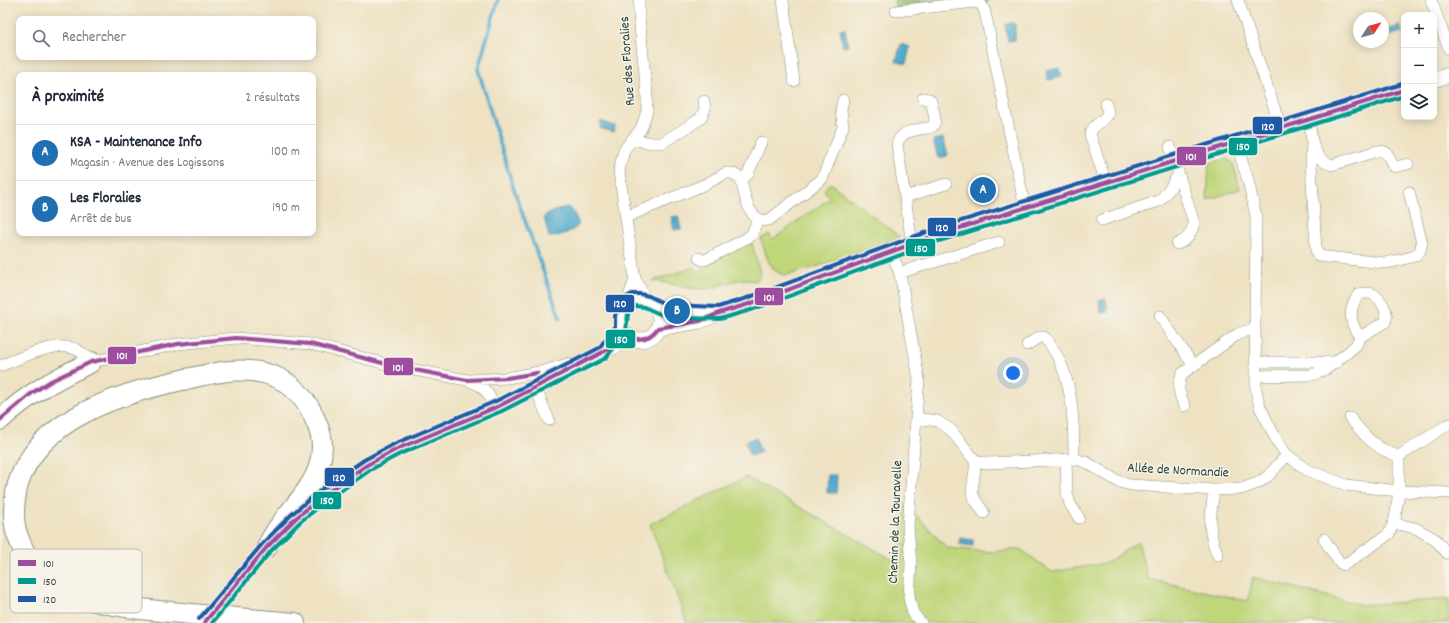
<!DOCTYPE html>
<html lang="fr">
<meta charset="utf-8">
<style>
body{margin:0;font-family:Dekko,sans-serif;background:#f6f6f7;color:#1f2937}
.controls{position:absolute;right:12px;top:12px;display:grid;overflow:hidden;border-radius:8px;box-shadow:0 2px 10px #0003}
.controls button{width:36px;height:36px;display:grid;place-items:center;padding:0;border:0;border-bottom:1px solid #e0e1e3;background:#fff;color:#1f2937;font:20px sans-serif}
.compass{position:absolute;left:1353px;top:12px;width:36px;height:36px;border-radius:50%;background:#fff;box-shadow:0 2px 10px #0003;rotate:54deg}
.you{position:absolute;left:1013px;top:373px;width:14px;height:14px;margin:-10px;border:3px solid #fff;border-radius:50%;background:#1a73e8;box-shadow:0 0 0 6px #1a73e833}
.badge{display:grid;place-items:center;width:26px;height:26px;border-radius:50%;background:#1f6fb2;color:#fff;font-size:13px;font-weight:700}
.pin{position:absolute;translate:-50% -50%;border:2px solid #fff;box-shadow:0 1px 4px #0006}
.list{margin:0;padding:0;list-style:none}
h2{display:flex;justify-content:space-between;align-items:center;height:52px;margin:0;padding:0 16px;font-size:17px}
h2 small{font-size:13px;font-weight:400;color:#747a83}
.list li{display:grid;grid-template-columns:26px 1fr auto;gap:12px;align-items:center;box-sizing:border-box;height:56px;padding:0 16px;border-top:1px solid #e0e1e3}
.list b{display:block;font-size:15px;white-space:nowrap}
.list p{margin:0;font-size:13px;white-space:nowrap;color:#747a83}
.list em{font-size:13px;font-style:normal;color:#747a83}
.icon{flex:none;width:22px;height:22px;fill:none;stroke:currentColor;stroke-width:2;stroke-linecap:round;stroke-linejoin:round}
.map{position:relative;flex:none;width:1449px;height:623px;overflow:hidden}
.search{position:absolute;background:#fff;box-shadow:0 2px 10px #0003;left:16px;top:16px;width:300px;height:44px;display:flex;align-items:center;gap:10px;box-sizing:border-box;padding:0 14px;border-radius:8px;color:#747a83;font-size:15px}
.panel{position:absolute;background:#fff;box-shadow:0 2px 10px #0003;left:16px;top:72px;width:300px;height:164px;border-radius:8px}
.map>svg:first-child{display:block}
.green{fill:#bfd67a;stroke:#6f8a57}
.forest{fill:#97b76a;stroke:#5b7a4f}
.water{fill:#51aacf;stroke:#387482}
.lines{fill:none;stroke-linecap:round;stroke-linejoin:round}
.stream{stroke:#51aacf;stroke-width:3.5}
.street-casing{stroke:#86907c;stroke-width:12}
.secondary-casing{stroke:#86907c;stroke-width:16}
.highway-casing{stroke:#86907c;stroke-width:22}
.street{stroke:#fff;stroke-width:11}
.secondary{stroke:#fff;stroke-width:15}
.highway{stroke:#fff;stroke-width:20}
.secondary-bridge-casing{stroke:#86907c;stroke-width:16;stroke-linecap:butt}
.secondary-bridge{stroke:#fff;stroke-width:15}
.bus-1-casing{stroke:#f7f3e8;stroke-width:7}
.bus-2-casing{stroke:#f7f3e8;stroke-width:7}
.bus-3-casing{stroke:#f7f3e8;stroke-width:7}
.bus-1{stroke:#9c4d9e;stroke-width:4}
.bus-2{stroke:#009b8f;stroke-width:4}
.bus-3{stroke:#1f5aa6;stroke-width:4}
.labels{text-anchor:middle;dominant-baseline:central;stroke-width:3;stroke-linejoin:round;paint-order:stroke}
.street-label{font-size:14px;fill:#1f3d34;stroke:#f7f3e8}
.key{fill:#f7f3e8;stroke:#b6bcb2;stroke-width:1}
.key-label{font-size:11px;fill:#1f3d34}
.line-badge{stroke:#f7f3e8;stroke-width:1.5}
.badge-label{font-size:11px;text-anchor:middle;font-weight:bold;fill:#fff}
</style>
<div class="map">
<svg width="1449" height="623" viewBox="0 0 1449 623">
<rect width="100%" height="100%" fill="#f7f3e8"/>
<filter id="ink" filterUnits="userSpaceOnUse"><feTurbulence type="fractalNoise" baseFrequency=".025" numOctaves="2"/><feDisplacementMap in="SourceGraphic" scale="8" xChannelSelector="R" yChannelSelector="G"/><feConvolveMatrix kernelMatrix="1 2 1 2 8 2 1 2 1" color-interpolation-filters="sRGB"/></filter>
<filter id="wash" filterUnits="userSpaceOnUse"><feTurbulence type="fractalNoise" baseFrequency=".012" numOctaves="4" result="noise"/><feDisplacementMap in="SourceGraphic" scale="16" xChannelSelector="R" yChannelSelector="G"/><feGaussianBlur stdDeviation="0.9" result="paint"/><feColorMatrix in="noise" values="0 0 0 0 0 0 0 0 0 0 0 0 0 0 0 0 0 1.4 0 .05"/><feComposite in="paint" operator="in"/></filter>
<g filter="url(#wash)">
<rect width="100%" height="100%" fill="#eee2c3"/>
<path class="green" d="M1227,159L1233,163L1240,189L1207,200L1209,163Z
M830,183L900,237L819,266L787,275C769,274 766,253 761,239L769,234L773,239L830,198L824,190Z
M751,240L760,273L759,278L756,281C752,281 748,279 744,279C730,280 717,289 702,289C685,289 669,282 653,281L694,267L697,271H701L708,266L710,263Z
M746,477L900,564L906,504L947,548L990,552L1020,549L1052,572L1106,563L1138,542L1148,579L1248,601L1253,577L1361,605L1449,599V623H687L650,524Z"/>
<path class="forest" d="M894,0H987V3L895,8Z"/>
<path class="water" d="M1012,23L1015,25V40L1008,41L1005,25Z
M1400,26L1402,32L1388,36L1386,30Z
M845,28L848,46L843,47L840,29Z
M901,44L910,47L906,64L896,61Z
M1059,68L1062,77L1048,80L1046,71Z
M601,121L615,126L614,132L600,128Z
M943,138L948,155L943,158H938L933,140Z
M566,207C571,208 573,212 575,216C576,219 579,222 578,225C576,231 554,238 549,237L544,217L547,214Z
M678,216L681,229L674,230L671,217Z
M1106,299L1108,312L1101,313L1099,300Z
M756,438L761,452L750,456L745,441Z
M828,475H837L836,493H827Z
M960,538L973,540V546L959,544Z"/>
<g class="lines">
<path class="stream" d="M498,0L478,69L513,187L560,318"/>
</g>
</g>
<g filter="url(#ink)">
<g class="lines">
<g class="street-casing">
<path id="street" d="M639,0V16L647,95V111L641,129L624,150L619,171L635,279L647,301
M783,0L794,81
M1238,0L1281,128
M1431,0L1449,49
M896,11L975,2L981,4L985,12L1025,208
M1106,104L1108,113L1107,116L1093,128L1090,134L1106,183
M1309,119C1311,137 1312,160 1332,165L1377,151C1393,150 1386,160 1395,167L1408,164
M632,139L652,143H662L700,119L705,109L704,101
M1236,143L1248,180L1256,216L1255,329L1256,390L1260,407L1277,441L1287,455L1307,470L1346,485L1399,491L1449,493
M1312,143L1311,163L1316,250L1318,255L1326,257L1385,263L1396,261L1415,256L1420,251L1422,243L1409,192
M1170,147L1194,223C1191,234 1188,240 1177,244
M741,180L748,174L761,142
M905,197L946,184
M626,217L706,184L726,173H732L737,176L741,180C745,194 748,225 769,220L822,179L843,127L841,110L843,100
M1102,220L1159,201L1168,191L1178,175
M912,244L897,144C902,129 918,130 932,127C939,121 932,109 931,101L929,99L923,98
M891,251L900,274L919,379L916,418L937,421L951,430L976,462L988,463L1074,459L1086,462L1119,482L1131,485L1214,490L1241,489L1258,483L1268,476L1287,455
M699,258L702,260H705L747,238L752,234L758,219
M900,274L902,272L999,242
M626,305L635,279
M1160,316L1193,365
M1027,345L1039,337H1044C1073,369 1074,417 1074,459
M1255,362H1337
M0,366C22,358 61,336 82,353C86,355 88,359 91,362L178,344L236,338L310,344L394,366L467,380L481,386L488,394L495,407
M1256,376L1312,375L1325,370L1347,353L1356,345L1360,337L1385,322C1390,313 1381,299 1373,294C1368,292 1364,293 1359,294C1348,308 1349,323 1360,337
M469,380L507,378L544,371L571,363
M535,387L549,420
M1185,406C1179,395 1176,385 1183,373L1238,334L1246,331L1255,329
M916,418L908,526L911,564L909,598L913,613L921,623
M1350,418C1364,435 1376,450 1399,456
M1066,459L1067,493L1070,504L1079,518
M976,462L972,491L974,498L984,513
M1214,490C1211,516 1206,530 1218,555
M1393,523L1415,528L1435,539L1447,553L1449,552
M1324,539L1339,562L1344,565L1389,534L1395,519L1399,491V456L1449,424"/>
</g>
<g class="secondary-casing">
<path id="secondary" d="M1434,80L1449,75
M620 320a20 20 0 1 1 40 0a20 20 0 1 1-40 0Z
M655,307L666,310L712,313
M658,328L700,321L719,313L749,304L934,236L1404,90
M230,590L267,547L296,518L325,494L367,465L397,449L499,406L630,338"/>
</g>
<g class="highway-casing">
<path id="highway" d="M0,420C29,393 56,379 91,362
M267,547C270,540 274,534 278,528C292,507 313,489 320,463C324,445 322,434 314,417C308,402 294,386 280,379C249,363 213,373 182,380C122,393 38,418 18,484C14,500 12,515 16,531C23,553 36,574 56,586C94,607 149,610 191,614C226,617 260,620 295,623"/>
</g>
<use href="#street" class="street"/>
<use href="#secondary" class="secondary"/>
<use href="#highway" class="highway"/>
<g class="secondary-bridge-casing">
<path id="secondary-bridge" d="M204,623L230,590"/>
</g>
<use href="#secondary-bridge" class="secondary-bridge"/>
<g class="bus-1-casing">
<path id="bus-1" d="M0,420L32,393L51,381L91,362L178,344L236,338L310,344L394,366L467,380L507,378L537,373
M204,623L267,547L296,518L325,494L367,465L397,449L499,406L630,338C642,341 651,338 658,328L700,321L719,313L749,304L934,236L1404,90"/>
</g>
<g class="bus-2-casing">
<path id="bus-2" d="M212,623L271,551L300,522L329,499L370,470L400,454L502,411L606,358L626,332L628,314L630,310L635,306L644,307L662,315L686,318L720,319L751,310L936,242L1404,96"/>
</g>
<g class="bus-3-casing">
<path id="bus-3" d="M199,619L263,543L292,514L322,489L364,460L394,444L496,401L599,348L615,327V316L617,309L620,303L625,298L632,294H640L649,296L663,303L673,305L718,307L747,298L932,230L1402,84"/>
</g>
<use href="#bus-1" class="bus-1"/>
<use href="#bus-2" class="bus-2"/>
<use href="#bus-3" class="bus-3"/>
</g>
</g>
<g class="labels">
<g class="street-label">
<text transform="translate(628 61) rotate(-94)">Rue des Floralies</text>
<text transform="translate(1178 471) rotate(3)">Allée de Normandie</text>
<text transform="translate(896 522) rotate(-88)">Chemin de la Touravelle</text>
</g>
</g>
<rect x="10" y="549" width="132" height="64" rx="6" class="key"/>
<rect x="18" y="560" width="18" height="6" fill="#9c4d9e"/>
<rect x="18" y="578" width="18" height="6" fill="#009b8f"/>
<rect x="18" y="596" width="18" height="6" fill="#1f5aa6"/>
<g class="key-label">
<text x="43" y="567">101</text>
<text x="43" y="585">150</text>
<text x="43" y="603">120</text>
</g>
<g class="line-badge">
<rect x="1252" y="116" width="31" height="19" rx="4" fill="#1f5aa6"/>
<rect x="1228" y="137" width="30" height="19" rx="4" fill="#009b8f"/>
<rect x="1176" y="146" width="31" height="20" rx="4" fill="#9c4d9e"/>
<rect x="927" y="217" width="30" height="20" rx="4" fill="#1f5aa6"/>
<rect x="905" y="238" width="31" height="19" rx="4" fill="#009b8f"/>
<rect x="754" y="287" width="30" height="19" rx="4" fill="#9c4d9e"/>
<rect x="605" y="294" width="30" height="19" rx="4" fill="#1f5aa6"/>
<rect x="605" y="329" width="31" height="20" rx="4" fill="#009b8f"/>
<rect x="107" y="346" width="30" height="19" rx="4" fill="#9c4d9e"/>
<rect x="383" y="357" width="31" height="19" rx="4" fill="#9c4d9e"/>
<rect x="324" y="467" width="31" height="20" rx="4" fill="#1f5aa6"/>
<rect x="312" y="491" width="30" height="19" rx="4" fill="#009b8f"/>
</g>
<g class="badge-label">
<text x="1268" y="130">120</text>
<text x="1243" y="150">150</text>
<text x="1191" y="160">101</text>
<text x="942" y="231">120</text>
<text x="921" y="252">150</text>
<text x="769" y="301">101</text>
<text x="620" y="307">120</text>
<text x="621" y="343">150</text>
<text x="122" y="359">101</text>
<text x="398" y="371">101</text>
<text x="339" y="481">120</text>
<text x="327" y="504">150</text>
</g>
</svg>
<div class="controls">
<button>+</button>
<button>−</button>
<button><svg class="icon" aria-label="layers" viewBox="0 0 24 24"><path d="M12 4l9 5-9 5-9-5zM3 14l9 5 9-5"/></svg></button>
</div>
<svg class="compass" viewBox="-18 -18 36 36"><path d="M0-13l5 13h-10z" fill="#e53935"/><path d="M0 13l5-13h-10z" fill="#747a83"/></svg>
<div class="you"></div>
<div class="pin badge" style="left:983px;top:190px">A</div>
<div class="pin badge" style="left:677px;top:311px">B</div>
<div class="search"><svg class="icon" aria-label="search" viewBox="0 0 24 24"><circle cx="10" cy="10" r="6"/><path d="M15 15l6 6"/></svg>Rechercher</div>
<section class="panel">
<h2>À proximité<small>2 résultats</small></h2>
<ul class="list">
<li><span class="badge">A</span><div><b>KSA - Maintenance Info</b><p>Magasin · Avenue des Logissons</p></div><em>100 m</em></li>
<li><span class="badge">B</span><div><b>Les Floralies</b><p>Arrêt de bus</p></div><em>190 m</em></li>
</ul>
</section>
</div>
